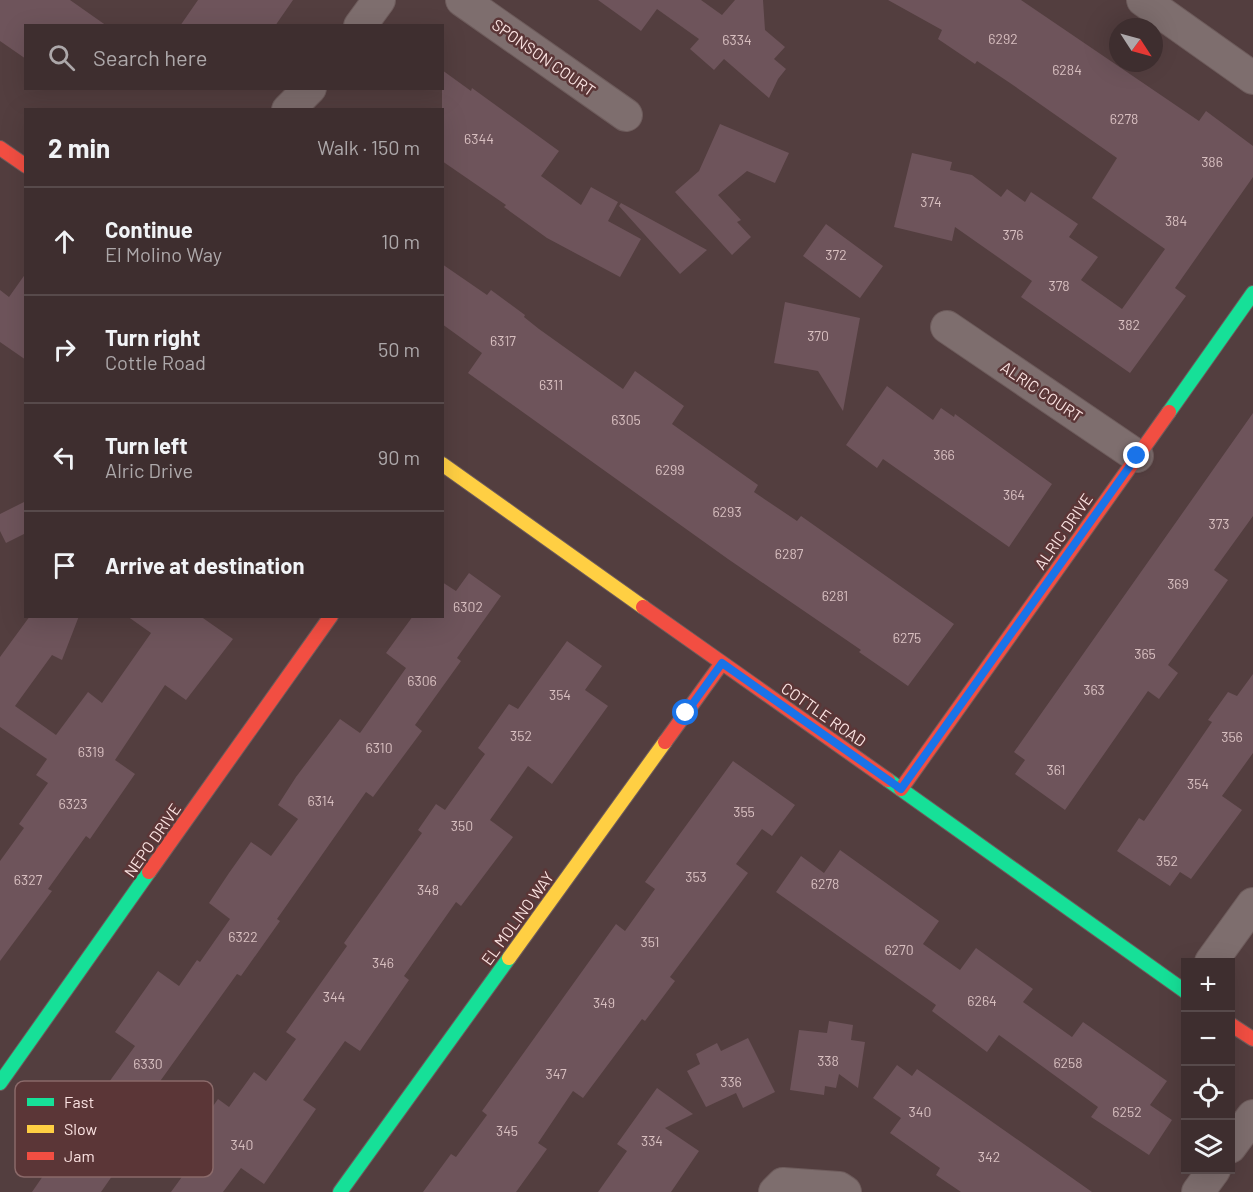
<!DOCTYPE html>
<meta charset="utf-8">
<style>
body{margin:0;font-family:Barlow,sans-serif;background:#453637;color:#f1f3f6}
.controls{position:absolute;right:18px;bottom:18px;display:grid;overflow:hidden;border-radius:0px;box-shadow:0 6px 24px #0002}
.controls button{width:54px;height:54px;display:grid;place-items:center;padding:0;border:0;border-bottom:2px solid #574a4b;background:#3e2e2f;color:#f1f3f6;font:30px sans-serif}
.compass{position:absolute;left:1109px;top:18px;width:54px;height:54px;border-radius:50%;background:#3e2e2f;box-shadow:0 6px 24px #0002;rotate:126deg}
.stop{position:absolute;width:18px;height:18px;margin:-14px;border:4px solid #1a73e8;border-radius:50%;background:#fff}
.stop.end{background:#1a73e8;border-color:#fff;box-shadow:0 2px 6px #0008}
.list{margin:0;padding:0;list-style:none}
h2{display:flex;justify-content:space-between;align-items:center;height:78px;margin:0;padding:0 24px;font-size:26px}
h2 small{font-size:20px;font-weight:400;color:#ada8aa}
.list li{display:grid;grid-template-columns:39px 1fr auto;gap:18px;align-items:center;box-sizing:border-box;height:108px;padding:0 24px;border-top:2px solid #574a4b}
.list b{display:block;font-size:22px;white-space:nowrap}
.list p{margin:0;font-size:20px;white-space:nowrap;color:#ada8aa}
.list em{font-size:20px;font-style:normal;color:#ada8aa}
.icon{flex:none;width:33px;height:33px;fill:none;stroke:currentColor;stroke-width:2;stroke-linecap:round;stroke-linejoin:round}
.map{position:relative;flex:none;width:1253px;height:1192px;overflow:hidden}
.search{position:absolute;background:#3e2e2f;box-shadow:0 6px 24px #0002;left:24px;top:24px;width:420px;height:66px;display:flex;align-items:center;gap:15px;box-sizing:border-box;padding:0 21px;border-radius:0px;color:#ada8aa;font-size:22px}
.panel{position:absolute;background:#3e2e2f;box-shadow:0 6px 24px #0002;left:24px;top:108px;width:420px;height:510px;border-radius:0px}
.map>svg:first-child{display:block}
.building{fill:#6e545b}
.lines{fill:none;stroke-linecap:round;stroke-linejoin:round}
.street-casing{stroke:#6e5c5c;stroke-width:34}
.fast-casing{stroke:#6e5c5c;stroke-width:16}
.slow-casing{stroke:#6e5c5c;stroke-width:16}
.jam-casing{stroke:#6e5c5c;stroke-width:16}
.street{stroke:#7e6e6e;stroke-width:32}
.fast{stroke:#16e098;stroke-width:14}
.slow{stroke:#ffcf43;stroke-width:14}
.jam{stroke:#f24e42;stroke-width:14}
.route{stroke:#1a73e8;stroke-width:8}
.labels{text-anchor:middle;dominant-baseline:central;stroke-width:5;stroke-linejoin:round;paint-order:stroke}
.number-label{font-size:14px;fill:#d8bfc0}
.street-label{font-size:16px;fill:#fbe3e2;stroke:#5b3637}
.key{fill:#5b3637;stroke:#8b6a6a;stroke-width:1.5}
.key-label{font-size:16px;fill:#fbe3e2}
</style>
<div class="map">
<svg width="1253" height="1192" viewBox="0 0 1253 1192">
<rect width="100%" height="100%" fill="#533e3f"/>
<path class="building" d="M0,0H70L107,26H26V59L0,41Z
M198,0H293L275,26H180Z
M598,0H701L722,15L735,0H763L765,30L785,47L774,59L786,69L778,79L769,98L724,59L714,70L690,49L699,39L657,9L641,31Z
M888,0H1021L1199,121L1206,111L1253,146V177L1175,288L1186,296L1130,373L1021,297L1032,281L955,227L952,241L894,227L912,153L952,162L950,170L972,175L1001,197L1007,189L1025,202L1031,192L1078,224L1069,237L1098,257L1081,280L1122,309L1165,249L1092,198L1117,158L1010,83L977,61L975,64L938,39L942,30Z
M442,70L471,91L472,88L559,151L541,176L581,205L591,187L618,202L608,221L641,239L620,277L547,238L504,207L506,205L442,161Z
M720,124L789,153L775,183L747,171L718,195L741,220L737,222L751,237L732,255L675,192L699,171Z
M621,203L707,250L680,274L619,206Z
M826,224L883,266L860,298L803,256Z
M442,264L487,295L491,290L525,315L524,317L539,329L623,389L635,371L684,406L672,424L758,485L754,492L797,521L801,516L954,624L908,686L859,652L861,650L728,559L468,373L482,353L442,324Z
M26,273V360L0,342V290L9,297Z
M785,302L860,318L843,411L818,371L774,363Z
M887,386L933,420L941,408L954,417L955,414L1052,484L1009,547L883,459L877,468L846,445Z
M1253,413V516L1214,570L1228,580L1168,665L1178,673L1159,699L1148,691L1065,810L1015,774L1025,760L1014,752Z
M26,501V533L6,543L0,531V514Z
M469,573L501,596L457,658L461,661L415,725L422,731L373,797L366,792L277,919L280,921L241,976L237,974L138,1112L151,1120L101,1192H32L43,1176L23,1162L44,1130L68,1098L79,1106L95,1083L104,1089L135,1046L115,1032L158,971L179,986L197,960L200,962L230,919L209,903L229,873L251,842L271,856L298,819L278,805L296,777L340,719L360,733L406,668L386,653L413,616H442V582L456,591Z
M30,616H79L62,660L52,655L15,706L56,735L88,692L102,703L151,633L127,616H200L233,639L186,700L165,685L115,760L135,774L90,839L86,836L48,889L52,891L0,961V861L24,828L19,824L48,783L36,775L47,759L0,727V657Z
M567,641L602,666L585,690L608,706L552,784L528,766L490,820L513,837L461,906L456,902L404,976L409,980L360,1051L345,1041L303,1100L316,1109L264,1184L241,1168L223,1192H171L210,1138L197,1129L218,1099L229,1107L254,1072L266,1081L296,1039L286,1032L347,946L344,943L422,833L418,830L436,804L445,810L485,754L478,748L509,704L518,709Z
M1253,674V753L1222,796L1242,810L1191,879L1180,872L1170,886L1117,851L1139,818L1144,821L1212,722L1208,720L1228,692L1237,696Z
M733,761L795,805L772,836L762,829L736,864L748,873L670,977L675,981L645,1021L642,1019L583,1098L573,1091L538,1143L547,1149L516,1192H423L451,1154L456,1157L487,1115L482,1111L616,924L625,931L655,889L645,882Z
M840,850L939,921L923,944L960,970L976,948L1033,989L1023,1002L1072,1037L1083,1022L1167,1081L1150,1105L1172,1120L1149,1155L1091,1117L1098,1107L999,1035L987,1052L932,1011L936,1005L776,892L801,856L824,873Z
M829,1021L853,1025L851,1040L865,1042L858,1088L839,1074L836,1088L825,1086L824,1095L790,1090L799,1030L827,1033Z
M748,1038L775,1092L743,1108L736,1093L706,1107L687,1071L700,1064L696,1054L717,1043L721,1051Z
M897,1065L912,1076L917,1069L1092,1192H961L936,1175L940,1168L890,1133L901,1118L873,1098Z
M657,1088L693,1114L665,1128L699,1151L671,1192H598L627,1151L617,1144Z"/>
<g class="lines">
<g class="street-casing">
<path id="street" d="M462,0L626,115
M1143,0L1253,78
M360,26L379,0
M288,110L310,88
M947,327L1137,456
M1211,962L1253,904
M1230,1147L1253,1116
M775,1192L783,1184L839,1188L845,1192
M1198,1192L1214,1170"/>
</g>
<g class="fast-casing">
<path id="fast" d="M1169,412L1253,293
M888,780L1186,992
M0,1083L149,872
M340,1192L509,958"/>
</g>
<g class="slow-casing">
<path id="slow" d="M442,464L643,607
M509,958L665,742"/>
</g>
<g class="jam-casing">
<path id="jam" d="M0,148L26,166
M643,607L888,780
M665,742L722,663
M901,789L1169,412
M149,872L331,616
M1230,1024L1253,1039"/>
</g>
<use href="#street" class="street"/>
<use href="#fast" class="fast"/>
<use href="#slow" class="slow"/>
<use href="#jam" class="jam"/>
</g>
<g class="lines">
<path class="route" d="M686,713L722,663L901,789L1137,456"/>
</g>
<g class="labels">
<g class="number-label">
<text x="1003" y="38">6292</text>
<text x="737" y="39">6334</text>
<text x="1067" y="69">6284</text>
<text x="1124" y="118">6278</text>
<text x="479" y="138">6344</text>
<text x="1212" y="161">386</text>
<text x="931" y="201">374</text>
<text x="1176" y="220">384</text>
<text x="1013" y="234">376</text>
<text x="836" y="254">372</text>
<text x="1059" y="285">378</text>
<text x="1129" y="324">382</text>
<text x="818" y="335">370</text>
<text x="503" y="340">6317</text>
<text x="551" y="384">6311</text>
<text x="626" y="419">6305</text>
<text x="944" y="454">366</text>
<text x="670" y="469">6299</text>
<text x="1014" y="494">364</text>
<text x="727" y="511">6293</text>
<text x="1219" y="523">373</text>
<text x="789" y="553">6287</text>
<text x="1178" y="583">369</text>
<text x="835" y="595">6281</text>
<text x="468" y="606">6302</text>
<text x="907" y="637">6275</text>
<text x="1145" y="653">365</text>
<text x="422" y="680">6306</text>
<text x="1094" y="689">363</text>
<text x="560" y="694">354</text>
<text x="521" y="735">352</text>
<text x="1232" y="736">356</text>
<text x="379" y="747">6310</text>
<text x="91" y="751">6319</text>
<text x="1056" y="769">361</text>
<text x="1198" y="783">354</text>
<text x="321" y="800">6314</text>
<text x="73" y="803">6323</text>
<text x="744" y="811">355</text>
<text x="462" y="825">350</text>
<text x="1167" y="860">352</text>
<text x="696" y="876">353</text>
<text x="28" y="879">6327</text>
<text x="825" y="883">6278</text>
<text x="428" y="889">348</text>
<text x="243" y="936">6322</text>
<text x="650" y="941">351</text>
<text x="899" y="949">6270</text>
<text x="383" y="962">346</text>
<text x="334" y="996">344</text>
<text x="982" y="1000">6264</text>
<text x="604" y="1002">349</text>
<text x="828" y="1060">338</text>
<text x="1068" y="1062">6258</text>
<text x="148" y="1063">6330</text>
<text x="556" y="1073">347</text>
<text x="731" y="1081">336</text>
<text x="920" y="1111">340</text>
<text x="1127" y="1111">6252</text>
<text x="507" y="1130">345</text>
<text x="652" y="1140">334</text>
<text x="242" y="1144">340</text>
<text x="989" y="1156">342</text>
</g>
<g class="street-label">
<text transform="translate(544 57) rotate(35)">SPONSON COURT</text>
<text transform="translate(1042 391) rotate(34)">ALRIC COURT</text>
<text transform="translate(1063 531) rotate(-55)">ALRIC DRIVE</text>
<text transform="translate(824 714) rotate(35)">COTTLE ROAD</text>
<text transform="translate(152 840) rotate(-55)">NEPO DRIVE</text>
<text transform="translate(517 918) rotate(-54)">EL MOLINO WAY</text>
</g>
</g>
<rect x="15" y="1081" width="198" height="96" rx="9" class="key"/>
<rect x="27" y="1098" width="27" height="8" fill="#16e098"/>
<rect x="27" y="1125" width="27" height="8" fill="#ffcf43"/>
<rect x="27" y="1152" width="27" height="8" fill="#f24e42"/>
<g class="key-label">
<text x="64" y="1108">Fast</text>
<text x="64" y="1135">Slow</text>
<text x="64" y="1162">Jam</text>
</g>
</svg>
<div class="controls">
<button>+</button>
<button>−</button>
<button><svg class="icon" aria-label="locate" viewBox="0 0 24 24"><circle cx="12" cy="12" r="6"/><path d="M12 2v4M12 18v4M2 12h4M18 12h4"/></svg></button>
<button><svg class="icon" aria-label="layers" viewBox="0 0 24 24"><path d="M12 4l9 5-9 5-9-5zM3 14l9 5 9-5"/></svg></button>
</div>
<svg class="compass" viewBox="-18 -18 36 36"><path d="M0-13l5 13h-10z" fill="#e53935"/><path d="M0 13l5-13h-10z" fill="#ada8aa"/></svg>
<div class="stop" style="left:686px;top:713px"></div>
<div class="stop end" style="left:1137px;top:456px"></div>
<div class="search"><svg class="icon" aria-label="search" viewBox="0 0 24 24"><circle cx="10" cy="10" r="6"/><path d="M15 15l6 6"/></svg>Search here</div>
<section class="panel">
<h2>2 min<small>Walk · 150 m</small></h2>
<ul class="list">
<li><svg class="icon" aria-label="ahead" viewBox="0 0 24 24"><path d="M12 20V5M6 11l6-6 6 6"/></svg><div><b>Continue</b><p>El Molino Way</p></div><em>10 m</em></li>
<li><svg class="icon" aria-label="right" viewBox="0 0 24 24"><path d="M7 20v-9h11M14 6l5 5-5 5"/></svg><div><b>Turn right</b><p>Cottle Road</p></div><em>50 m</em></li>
<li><svg class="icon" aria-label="left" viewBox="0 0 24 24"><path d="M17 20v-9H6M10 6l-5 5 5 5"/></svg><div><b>Turn left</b><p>Alric Drive</p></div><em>90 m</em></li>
<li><svg class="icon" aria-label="arrive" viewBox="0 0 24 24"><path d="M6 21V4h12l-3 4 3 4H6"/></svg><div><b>Arrive at destination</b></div></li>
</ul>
</section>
</div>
